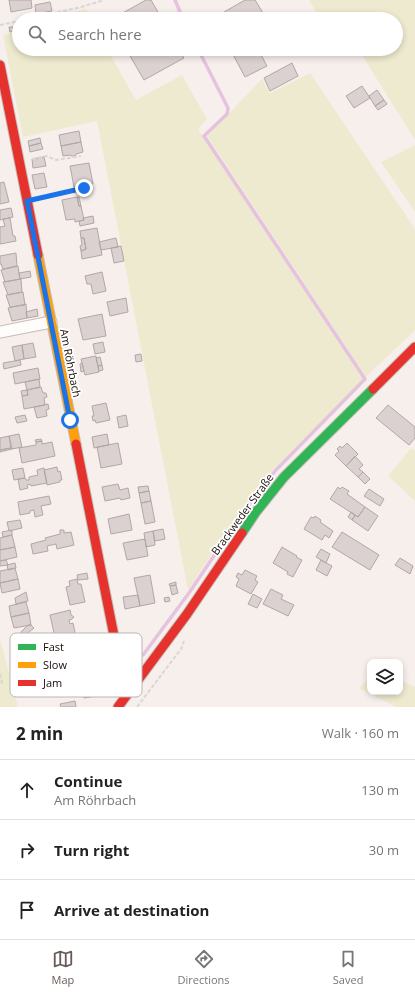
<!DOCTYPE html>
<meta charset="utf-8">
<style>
body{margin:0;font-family:"Open Sans",sans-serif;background:#f2f2f2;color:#222}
.controls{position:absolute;right:12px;bottom:12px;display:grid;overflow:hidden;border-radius:8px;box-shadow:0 2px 6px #0003}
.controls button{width:36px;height:36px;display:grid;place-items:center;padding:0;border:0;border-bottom:1px solid #e0e0e0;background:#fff;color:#222;font:20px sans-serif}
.stop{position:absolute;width:12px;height:12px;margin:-9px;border:3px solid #1a73e8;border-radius:50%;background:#fff}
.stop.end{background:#1a73e8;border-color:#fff;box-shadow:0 1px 4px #0008}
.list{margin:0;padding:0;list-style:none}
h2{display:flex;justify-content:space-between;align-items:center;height:52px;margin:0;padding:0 16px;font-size:17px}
h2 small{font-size:13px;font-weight:400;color:#767676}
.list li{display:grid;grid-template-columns:26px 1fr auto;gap:12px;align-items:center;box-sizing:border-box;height:60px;padding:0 16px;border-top:1px solid #e0e0e0}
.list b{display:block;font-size:15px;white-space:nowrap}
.list p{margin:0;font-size:13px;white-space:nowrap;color:#767676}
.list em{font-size:13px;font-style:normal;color:#767676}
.icon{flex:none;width:22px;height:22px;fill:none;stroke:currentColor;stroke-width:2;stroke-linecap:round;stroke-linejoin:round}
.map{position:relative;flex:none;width:415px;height:707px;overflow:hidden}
.search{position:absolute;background:#fff;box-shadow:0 2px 6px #0003;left:12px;right:12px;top:12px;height:44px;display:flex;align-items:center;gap:10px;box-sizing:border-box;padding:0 14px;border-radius:22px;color:#767676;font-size:15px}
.sheet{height:232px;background:#fff}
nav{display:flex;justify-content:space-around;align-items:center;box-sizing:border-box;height:56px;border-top:1px solid #e0e0e0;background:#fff;font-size:11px;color:#767676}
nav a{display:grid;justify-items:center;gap:2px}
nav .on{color:#675c58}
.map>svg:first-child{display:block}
.green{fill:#eeeacf}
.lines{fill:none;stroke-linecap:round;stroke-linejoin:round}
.stream{stroke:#e5c3de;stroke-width:3.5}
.building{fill:#dcd1d1;stroke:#b2a7a7}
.street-casing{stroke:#c7bdb9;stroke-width:13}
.fast-casing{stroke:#c7bdb9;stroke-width:11}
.slow-casing{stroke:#c7bdb9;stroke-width:11}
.jam-casing{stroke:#c7bdb9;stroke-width:11}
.path{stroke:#d9d6d5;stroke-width:2;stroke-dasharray:4 2;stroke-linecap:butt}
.street{stroke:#fefdfc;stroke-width:11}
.fast{stroke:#30b455;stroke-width:9}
.slow{stroke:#ff9f0a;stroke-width:9}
.jam{stroke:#e5322d;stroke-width:9}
.route{stroke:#1a73e8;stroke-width:5}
.labels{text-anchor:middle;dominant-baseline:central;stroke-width:3.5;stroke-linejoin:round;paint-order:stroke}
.street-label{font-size:11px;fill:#190d09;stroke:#fff}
.key{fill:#fff;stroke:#bab6b5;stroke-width:1}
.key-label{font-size:11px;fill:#190d09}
</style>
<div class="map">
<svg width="415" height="707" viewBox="0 0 415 707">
<rect width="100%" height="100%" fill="#f7efec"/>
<path class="green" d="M309,0H415V140L360,52L355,49H396V19H320Z
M86,9L91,19H44Z
M19,24V49H107L136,100L182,75L207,119L198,129L363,379L269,474L241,510L188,590L97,121L23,137L3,35L16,32L15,25Z
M310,73L415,229V330L366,377L207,136L262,79L270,93Z
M415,145V212L381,162Z
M411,448L415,450V501L388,476Z
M0,639L18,707H0Z
M370,678V692H400V680L415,687V707H396L359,688Z"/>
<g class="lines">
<path class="stream" d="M175,0L183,19
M143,655L189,593L244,511L275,471L365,379L204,136L227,114L228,108L198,49"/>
</g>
<path class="building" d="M9,0H31L32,8L11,12Z
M146,0H151L162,19H112Z
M245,0H255L263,13L253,19H212Z
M50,2L52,11L36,14L35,5Z
M315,14L318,19H307Z
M9,27H13L14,31L10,32Z
M126,49H179L184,58L144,80Z
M230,49H258L267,66L245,77Z
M292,63L298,76L270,91L264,78Z
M362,86L370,98L354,108L346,96Z
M377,90L384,100L375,106L369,96Z
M384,100L387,104L378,110L375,106Z
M79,131L81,142L61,146L59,135Z
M40,138L41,143L29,146L28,141Z
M81,142L83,152L76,154L75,156H72L70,155L63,156L61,146Z
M41,143L43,149L30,152L29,146Z
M44,157L46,166L33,168L32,159Z
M89,163L93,184L74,187L70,166Z
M44,173L47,187L35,189L32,175Z
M4,182L9,202L0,204V183Z
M77,197L79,206H81L84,220L75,222V219L66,220L62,200Z
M77,197H79L81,206H79Z
M11,208L13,217L0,220V210Z
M93,216L94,223L80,226L79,221L84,220L83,218Z
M10,218L13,236H15L16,241L0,244V227L5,226L3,219Z
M97,228L102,255L82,259L81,251L86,249L84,238H81L80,231Z
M81,238H84L86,249L81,251L80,246L82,245Z
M116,238L118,247L101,250L99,242Z
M121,246L124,261L114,263L111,248Z
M16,253L17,266L3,269L1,264H0V256Z
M18,266L20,279L5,282L1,270Z
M30,271L31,277L20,279L19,273Z
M102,272L106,291L93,294L91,284H87L85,276Z
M21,279L22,292L8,295L3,282Z
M23,292L25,305L10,307L6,295Z
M126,298L128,312L110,316L107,302Z
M26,304L27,318L12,321L8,308Z
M37,309L38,316L27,318L26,312Z
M102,314L106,336L83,340L78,319Z
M103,342L105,352L95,354L93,344Z
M33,343L36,357L24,359L22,345Z
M22,345L24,359L15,361L12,347Z
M141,354L142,361L136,362L135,355Z
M96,356L99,372L85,375L81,359Z
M100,357L102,365L98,366L96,358Z
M20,360L21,365L4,369L3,363Z
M82,363L84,371L81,372L80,364Z
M102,365L103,370L99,371L98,366Z
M38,368L40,379L15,384L13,373Z
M39,379L40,387L27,390L25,382Z
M41,387L43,393H46L47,397L44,398L45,405L24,409L22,396L28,395L27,390Z
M27,390L28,395L22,396L21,391Z
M106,403L110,420L96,423L95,420L93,421L92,416H94L92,406Z
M48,404L49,409L46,410L47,416L37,418L34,407Z
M388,405L415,427V438L409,445L376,418Z
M25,415L27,421L17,423L15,417Z
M126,415L128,426L119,428L117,417Z
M19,434L22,447L12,449L9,436Z
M107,434L109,445L94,448L92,437Z
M9,436L11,448L0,450V438Z
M41,439L42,441L36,442L35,440Z
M42,441V444L52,442L55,456L22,463L19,448L36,445V442Z
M118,443L122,464L101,468L97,447Z
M347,443L358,454L346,466L335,455L339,451L337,449L340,446L342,448Z
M11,448L12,449L0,452V450Z
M355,456L363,465L359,469L363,472L358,477L346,466Z
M57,467L58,472L60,471L62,480H60V482L47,485L44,470Z
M23,468L25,478L14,480L12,470Z
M44,468L47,483L31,486L30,484L27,485L28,488L20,490L18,479L25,478L26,480H29V477L38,475L37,470Z
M363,472L370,479L365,484L358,477Z
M118,484L120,490L128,488L130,498L121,500L120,498L105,501L102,487Z
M148,486L149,491L139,493L138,487Z
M338,487L340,489L342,487L349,491L347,494L365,507L358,517L330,499Z
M369,489L384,499L380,506L364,496Z
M149,491L151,501L141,503L139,493Z
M49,496L51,504L41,506L43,515L35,517L34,510L30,511V513L20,515L18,502Z
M151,501L155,522L145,524L141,503Z
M365,507L378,516L368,531L352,520L355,515L358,517Z
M351,512L355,515L352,520L348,517Z
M129,514L132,530L111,534L108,519Z
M315,516L321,520L320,522L333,531L329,538L325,535L322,540L304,529L311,517L314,518Z
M20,520L22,528L9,531L7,522Z
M163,529L165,539L155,541L153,531Z
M12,530V535L3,537L2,532Z
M60,530H64V533L71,532L74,545L57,549L56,544L47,546L48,551L33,554L31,544L46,540L45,538L60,534Z
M153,531L155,545L146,547L144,533Z
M342,532L379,555L370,570L332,547Z
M12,535L15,547L0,550V538Z
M145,539L148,556L127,560L123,543Z
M15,547L17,557L0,561V550Z
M282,547L297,556L296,557L302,560L293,577L287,574L288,572L273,563Z
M321,549L330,554L326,563L316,557Z
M400,558L413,566L410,574L395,565Z
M6,560L8,565L0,566V561Z
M321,560L332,566L327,576L316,570Z
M15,563L16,568L8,570L7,565Z
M15,568L18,579L0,583V571Z
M245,570L257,576L255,580L258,582L251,594L236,586L239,579L236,577L238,573L242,575Z
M87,573L88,579L78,580L77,575Z
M150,575L155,603L140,606L134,578Z
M18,579L20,589L2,593L0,583Z
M77,579L78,584H81L85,602L70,605L66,587L70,586L69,581Z
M176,582V585L170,586L169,584Z
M176,585L178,593L172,595L170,586Z
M271,589L283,595L281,599L294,605L288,616L263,604Z
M26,592L28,601L16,604L15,598Z
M253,594L262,599L257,608L248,604Z
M138,595L140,606L125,609L123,597Z
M169,597L170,601L165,602L164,598Z
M26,602L29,613L11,617L9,606Z
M70,610L71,615L74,617L72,619L69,620L70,624L73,623L76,637L56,642L50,615Z
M29,613L31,625L14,628L11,617Z
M28,625H31L34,628L24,636L21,632Z
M90,668L96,696L84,698L81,678L91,676Z
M75,701L76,707H61L60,704Z"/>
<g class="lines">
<g class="street-casing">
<path id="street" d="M0,332L51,322"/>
</g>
<g class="fast-casing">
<path id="fast" d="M242,533L256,512L284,477L373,389"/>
</g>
<g class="slow-casing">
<path id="slow" d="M38,255L76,444"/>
</g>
<g class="jam-casing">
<path id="jam" d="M0,65L38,255
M373,389L415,347
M76,444L118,656L125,674L133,685
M118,707L187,614L242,533"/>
</g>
<path class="path" d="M28,19L81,7L104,0
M0,25L19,21
M32,159L46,156L56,160L81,156
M38,199L84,188
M0,674L2,682L0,683
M137,707L181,649L184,641"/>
<use href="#street" class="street"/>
<use href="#fast" class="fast"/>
<use href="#slow" class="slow"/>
<use href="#jam" class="jam"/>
</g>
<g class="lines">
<path class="route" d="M70,420L27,201L84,188"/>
</g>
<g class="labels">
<g class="street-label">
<text transform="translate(71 363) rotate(79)">Am Röhrbach</text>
<text transform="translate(242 514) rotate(-54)">Brackweder Straße</text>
</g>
</g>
<rect x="10" y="633" width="132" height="64" rx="6" class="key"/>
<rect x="18" y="644" width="18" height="6" fill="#30b455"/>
<rect x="18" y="662" width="18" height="6" fill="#ff9f0a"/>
<rect x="18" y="680" width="18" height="6" fill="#e5322d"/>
<g class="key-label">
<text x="43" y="651">Fast</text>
<text x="43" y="669">Slow</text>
<text x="43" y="687">Jam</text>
</g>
</svg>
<div class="controls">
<button><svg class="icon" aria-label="layers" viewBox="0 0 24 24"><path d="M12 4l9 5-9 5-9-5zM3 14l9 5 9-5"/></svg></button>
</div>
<div class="stop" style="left:70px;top:420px"></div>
<div class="stop end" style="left:84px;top:188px"></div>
<div class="search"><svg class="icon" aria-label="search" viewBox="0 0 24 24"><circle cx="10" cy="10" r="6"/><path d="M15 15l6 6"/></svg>Search here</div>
</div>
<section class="sheet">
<h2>2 min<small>Walk · 160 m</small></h2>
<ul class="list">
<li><svg class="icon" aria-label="ahead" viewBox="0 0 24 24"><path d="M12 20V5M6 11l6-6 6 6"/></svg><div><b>Continue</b><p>Am Röhrbach</p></div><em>130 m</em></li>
<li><svg class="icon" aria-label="right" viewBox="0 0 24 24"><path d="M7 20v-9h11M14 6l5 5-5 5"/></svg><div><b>Turn right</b></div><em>30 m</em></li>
<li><svg class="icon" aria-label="arrive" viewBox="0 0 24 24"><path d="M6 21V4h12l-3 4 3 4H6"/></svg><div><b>Arrive at destination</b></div></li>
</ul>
</section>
<nav>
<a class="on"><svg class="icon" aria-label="map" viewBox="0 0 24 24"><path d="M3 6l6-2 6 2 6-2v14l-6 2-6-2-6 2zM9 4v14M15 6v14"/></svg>Map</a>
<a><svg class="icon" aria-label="directions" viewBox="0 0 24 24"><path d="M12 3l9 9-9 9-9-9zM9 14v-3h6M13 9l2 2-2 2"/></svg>Directions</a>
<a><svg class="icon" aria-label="saved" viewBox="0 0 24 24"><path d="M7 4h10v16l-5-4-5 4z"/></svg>Saved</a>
</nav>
